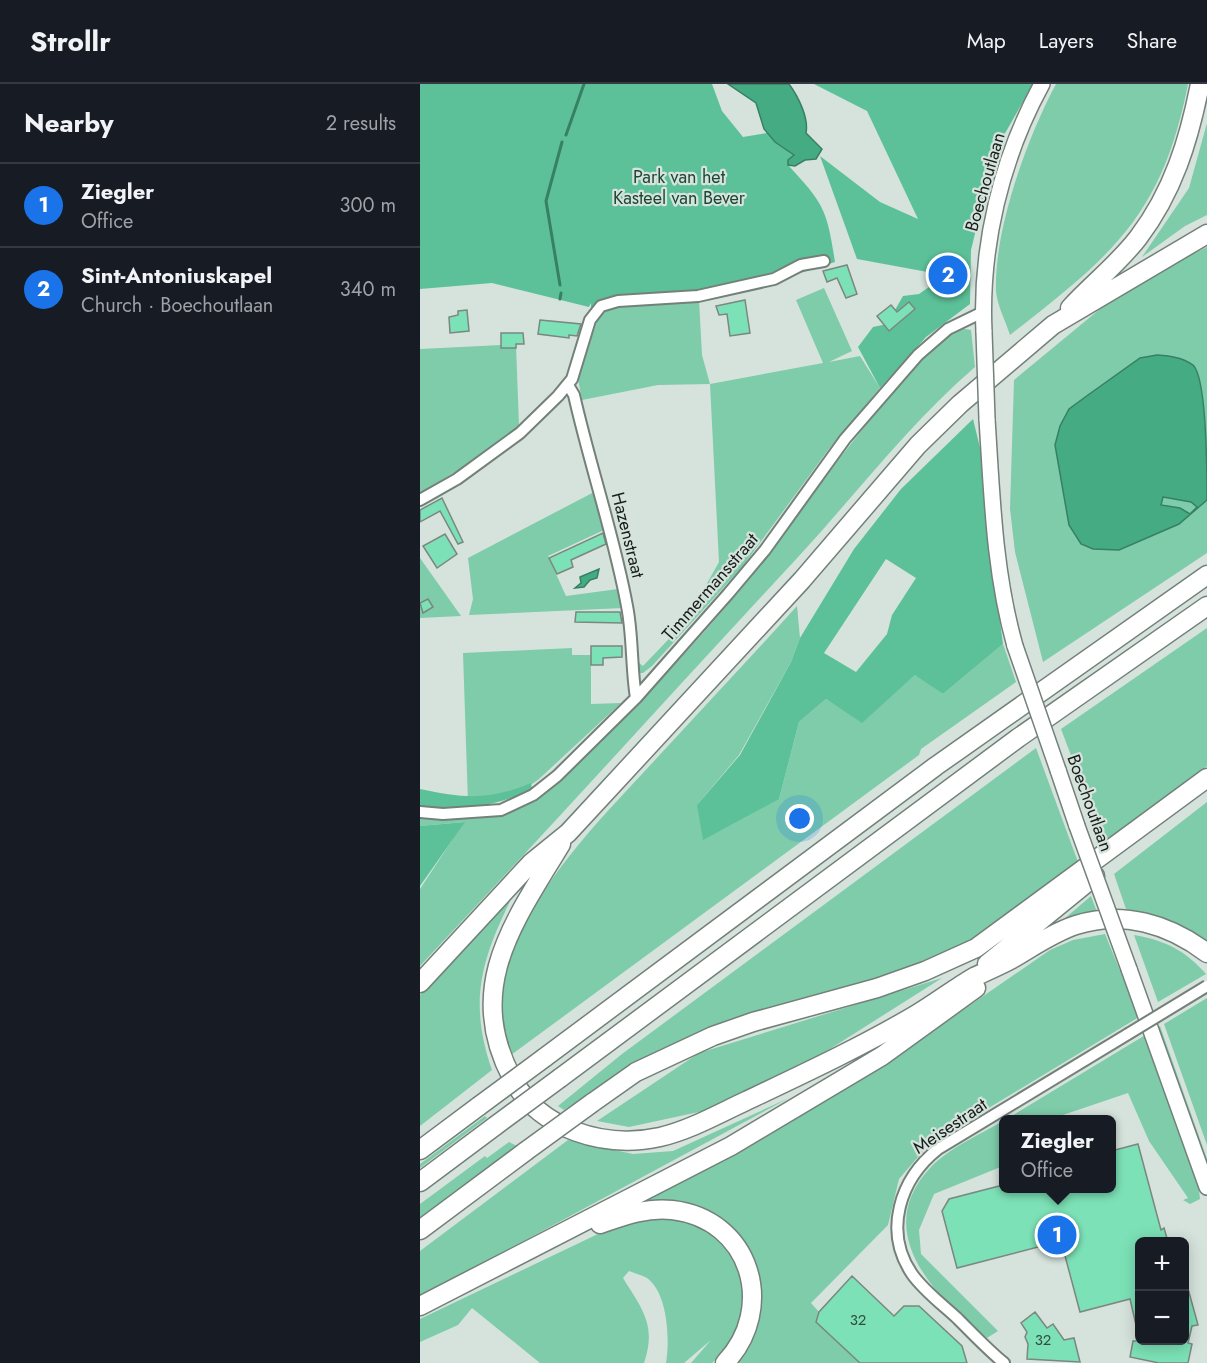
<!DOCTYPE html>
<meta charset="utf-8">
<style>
body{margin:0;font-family:Jost,sans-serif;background:#20242c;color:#f1f3f6}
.controls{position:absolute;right:18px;bottom:18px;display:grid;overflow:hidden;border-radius:9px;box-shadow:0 3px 15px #0003}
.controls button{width:54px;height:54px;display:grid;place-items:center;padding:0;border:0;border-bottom:2px solid #363941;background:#171b24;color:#f1f3f6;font:30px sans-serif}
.you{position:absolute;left:380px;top:735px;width:21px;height:21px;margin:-15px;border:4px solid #fff;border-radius:50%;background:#1a73e8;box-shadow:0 0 0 9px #1a73e833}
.badge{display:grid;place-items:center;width:39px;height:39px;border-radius:50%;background:#1a73e8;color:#fff;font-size:20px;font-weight:700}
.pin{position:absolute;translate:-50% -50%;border:3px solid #fff;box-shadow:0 2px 6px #0006}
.popup{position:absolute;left:579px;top:1031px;width:117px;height:78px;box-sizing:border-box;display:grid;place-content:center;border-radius:9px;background:#171b24;filter:drop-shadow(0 2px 4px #0005);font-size:20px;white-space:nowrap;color:#9ea1a6}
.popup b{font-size:22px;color:#f1f3f6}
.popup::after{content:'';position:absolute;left:50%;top:100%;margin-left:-12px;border:12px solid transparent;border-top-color:#171b24}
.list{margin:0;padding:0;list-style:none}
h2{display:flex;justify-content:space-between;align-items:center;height:78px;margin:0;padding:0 24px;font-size:26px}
h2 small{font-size:20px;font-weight:400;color:#9ea1a6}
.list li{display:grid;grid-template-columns:39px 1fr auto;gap:18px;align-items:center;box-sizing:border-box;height:84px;padding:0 24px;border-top:2px solid #363941}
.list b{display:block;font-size:22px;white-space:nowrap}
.list p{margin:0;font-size:20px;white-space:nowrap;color:#9ea1a6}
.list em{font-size:20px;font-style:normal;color:#9ea1a6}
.map{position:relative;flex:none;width:787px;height:1279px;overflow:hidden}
header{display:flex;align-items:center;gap:36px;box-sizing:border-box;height:84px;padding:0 30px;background:#171b24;border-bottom:2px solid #363941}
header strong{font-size:28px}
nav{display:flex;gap:33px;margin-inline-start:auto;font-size:21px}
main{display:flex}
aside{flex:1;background:#171b24}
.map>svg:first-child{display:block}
.green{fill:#7eccaa}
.forest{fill:#5cc199;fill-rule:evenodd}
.water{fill:#44ab83;stroke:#378064;stroke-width:1.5;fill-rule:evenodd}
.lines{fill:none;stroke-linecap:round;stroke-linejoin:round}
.stream{stroke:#378064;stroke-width:3}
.building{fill:#7ce1b6;stroke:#7b8781;stroke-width:1.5}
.minor-casing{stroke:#74807a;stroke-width:14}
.secondary-casing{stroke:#74807a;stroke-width:18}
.motorway-casing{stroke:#74807a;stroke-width:21}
.minor{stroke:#fff;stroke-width:10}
.secondary{stroke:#fff;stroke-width:15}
.motorway{stroke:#fff;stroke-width:18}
.minor-bridge-casing{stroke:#74807a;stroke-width:14;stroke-linecap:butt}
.secondary-bridge-casing{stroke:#74807a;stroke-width:18;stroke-linecap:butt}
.motorway-bridge-casing{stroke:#74807a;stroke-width:21;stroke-linecap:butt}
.minor-bridge{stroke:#fff;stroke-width:10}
.secondary-bridge{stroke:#fff;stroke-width:15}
.motorway-bridge{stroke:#fff;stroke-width:18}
.labels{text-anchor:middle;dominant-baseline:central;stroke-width:4.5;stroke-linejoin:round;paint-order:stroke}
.number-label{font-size:15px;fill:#314e42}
.park-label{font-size:18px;fill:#1b4735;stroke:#d5e3dc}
.street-label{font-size:18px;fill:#181d1b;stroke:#d5e3dc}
</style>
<header>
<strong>Strollr</strong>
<nav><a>Map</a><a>Layers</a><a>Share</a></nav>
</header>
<main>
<aside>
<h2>Nearby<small>2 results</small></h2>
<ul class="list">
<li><span class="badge">1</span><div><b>Ziegler</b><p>Office</p></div><em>300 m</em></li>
<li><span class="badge">2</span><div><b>Sint-Antoniuskapel</b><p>Church · Boechoutlaan</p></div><em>340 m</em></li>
</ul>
</aside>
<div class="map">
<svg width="787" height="1279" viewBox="0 0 787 1279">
<rect width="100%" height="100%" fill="#d5e3dc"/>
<path class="green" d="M636,0H768C742,133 691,172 590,251C586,238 577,221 576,207C574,145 607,54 636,0Z
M787,39V131L765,142L722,173L769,104Z
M787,163V469L623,578L595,468L590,425L594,296L680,225L751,181Z
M404,204L432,267L409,278L440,272L460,304L408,366L323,482L232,582L223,589H219L215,576L223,582L266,537L299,478L290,300L238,301L162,316L158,295L180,228L187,223L279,216L282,271L290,300L403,279L376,216Z
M540,244L551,246L555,283C489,340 437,409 379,472C252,609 127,747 0,882V805L44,738L0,742V732C32,736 73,738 103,723C131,709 153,684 175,662C246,593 320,513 378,431C410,385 444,342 481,300C499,279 515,257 540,244Z
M81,261L96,263V261L99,342L53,377L0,409V265Z
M176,407L184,446L128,472L146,512L198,505L203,524L49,531L53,515L48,474Z
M0,474L41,532L0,534Z
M377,522L380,554L371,578L319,671L277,721L359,715L379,638L406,615L442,638L496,590L523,610L583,560L596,598L501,665L499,671L91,971C82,942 78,911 88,881C114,800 178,738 235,676C282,625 330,574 377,522Z
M787,544V682L685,761L641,645Z
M152,564V571H171V620L201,619L119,695L105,705L48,719L43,569Z
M616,664L658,778L560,851L501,880L274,950L237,967L144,1026L138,1022L202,970Z
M787,718V857C761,839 737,831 706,825L694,790Z
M95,807C63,872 47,914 72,986L0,1042V911Z
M671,812L677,828L644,835Z
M685,850L719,933L509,1060L479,1095L468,1141L391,1219L399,1228L396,1238L440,1279H314L330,1256L314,1148L222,1119L346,1053L468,978L630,866L653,856Z
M714,851C745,856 766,867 786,890L738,918Z
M522,894L402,970L288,1026L209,1043L177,1037L279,969Z
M787,914V1061L744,940Z
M740,942L787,1075V1087L736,944Z
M727,950L778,1096L780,1115L770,1120L763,1116L768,1114L729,1057L708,1009L631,1035L585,1036Z
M369,1014L0,1213V1167L148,1056L213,1070L253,1067Z
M65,1032L67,1034L0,1084V1080Z
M583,1037V1082L514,1110L499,1146L501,1170L578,1247L567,1254C516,1214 450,1148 510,1084C529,1064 559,1051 583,1037Z
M89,1058L97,1062L0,1136V1120L65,1072L67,1074Z
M234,1134C247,1134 259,1134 271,1138C330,1161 340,1240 292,1279H271L291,1256L264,1279H246C250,1256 248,1209 227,1194C222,1191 214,1189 209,1187L203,1194C222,1225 237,1241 224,1279H120L52,1224L38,1241L0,1258V1235L180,1149Z"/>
<path class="forest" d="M0,0H292L302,27L323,53L347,49L355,58L374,71L368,81C404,120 407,125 415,178C360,197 306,208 249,217C222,220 197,225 171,224V219L169,223L72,199L0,205Z
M394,0H613L575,67L551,166L550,220L506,253L460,304L438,263L453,243L467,240L483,212L499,210L509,203L513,189L437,175L400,72L460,118L498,135L447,27Z
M553,335L561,368L569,458L583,560L523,610L495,591L442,639L406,615L379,638L359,715L283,756L277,721L320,671L371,578L380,554L434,465L481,405ZM466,475L496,494L472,531L467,550L436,588L404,569Z
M111,699L112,705C76,723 40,727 0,723V705C44,714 68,717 111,699Z
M45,738L0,802V742Z"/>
<path class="water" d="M308,0H369C378,12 389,34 386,49L402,65L396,75L385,76L375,82L368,81V76L374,71L355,58L344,45L336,19Z
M737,271C749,272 762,273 773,281C787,295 787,392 787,416L759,440L699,466L673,465L661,460L649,441L635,361L640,342L649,325L668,311L720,274ZM743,413L771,418L777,423L770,430L760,424L741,421Z
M179,485L177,494L170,496L164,503L155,504L161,499L160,493Z"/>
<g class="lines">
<path class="stream" d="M146,51L164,0
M140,201L126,117L142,58
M140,215L141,209"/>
</g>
<path class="building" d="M427,181L437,210L426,214L417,194L407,198L403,187Z
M325,216L330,249L310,252L307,230L299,231L296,222Z
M489,218L495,225L469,247L457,232L471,221L477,228Z
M47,226L49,247L30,249L29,233L38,231V227Z
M120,236L161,240L157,252L149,251V254L118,250Z
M81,249H103L104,260H96V264H81Z
M22,414L43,458L38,460L20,427L0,438V426Z
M183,449L186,460L151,476L153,483L137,490L129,474Z
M25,450L37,470L17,484L3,462Z
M8,515L13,523L3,529L0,519Z
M156,528H200L202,539L155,538Z
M171,562H202V573L183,574V581H171Z
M718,1060L741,1146L744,1144L748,1158H720V1241H716L710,1215L660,1228L641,1157L537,1184L522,1127L529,1115L583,1101V1104H691V1067Z
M432,1192L474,1232L484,1222H499L542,1262L547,1279H440L396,1238L399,1228Z
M765,1201H767L778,1241L772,1242L768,1259L772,1260L768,1279H739L710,1273L713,1257H765Z
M615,1228L627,1244L633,1240L644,1256L654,1254L660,1278L607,1275L608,1260L605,1253L607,1248L601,1239Z"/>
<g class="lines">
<g class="minor-casing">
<path id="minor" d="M148,301L154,311C170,382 194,451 207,522C213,552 211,583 216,614
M0,416L37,395L100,349L138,312L152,295L170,236L181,222L198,217L278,212L354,195L381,181L404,177
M0,728L23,730L81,726L113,711L137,692L216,614L308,510L345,466L425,355L498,271L528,245L563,228
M584,1279C568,1266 553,1250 538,1235C523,1221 504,1207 492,1190C463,1147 480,1095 518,1065L708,950"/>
</g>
<g class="secondary-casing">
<path id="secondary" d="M564,248C560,163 581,75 622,0
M567,335C572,411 574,488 595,562
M638,686L657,742
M709,885L787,1103"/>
</g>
<g class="motorway-casing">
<path id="motorway" d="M650,224C672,200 698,180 718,154C753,108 769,56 780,0
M141,760C94,838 44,903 92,994C119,1046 185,1065 240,1053C270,1046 298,1030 326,1017C383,990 443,962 497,930C517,918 535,904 554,893C567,887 579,882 592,875C613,863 632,849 656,841C702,826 749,840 787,869
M567,880L675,792
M0,899L111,779L148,749L382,496L498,361L540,320L633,241L787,150
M124,974L516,682L787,491
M140,994L598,654L787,522
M172,1019L216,988L293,952L333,938L457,904L505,887L556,864L787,694
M0,1066L59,1022
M0,1098L75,1042
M180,1140C203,1132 227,1123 252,1126C331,1135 357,1224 305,1279
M0,1146L106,1067
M0,1222L311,1062L462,972L556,904"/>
</g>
<use href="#minor" class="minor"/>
<use href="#secondary" class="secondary"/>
<use href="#motorway" class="motorway"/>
<g class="minor-bridge-casing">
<path id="minor-bridge" d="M708,950L787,902"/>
</g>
<g class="secondary-bridge-casing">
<path id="secondary-bridge" d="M564,248L567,335
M595,562L638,686
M657,742L709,885"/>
</g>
<g class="motorway-bridge-casing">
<path id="motorway-bridge" d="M59,1022L124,974
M75,1042L140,994
M106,1067L172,1019"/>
</g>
<use href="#minor-bridge" class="minor-bridge"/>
<use href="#secondary-bridge" class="secondary-bridge"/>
<use href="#motorway-bridge" class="motorway-bridge"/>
</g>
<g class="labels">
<g class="number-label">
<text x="438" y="1236">32</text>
<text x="623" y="1256">32</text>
</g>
<g class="park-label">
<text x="259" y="93">Park van het<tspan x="259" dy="21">Kasteel van Bever</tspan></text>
</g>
<g class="street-label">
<text transform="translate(565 98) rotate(-74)">Boechoutlaan</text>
<text transform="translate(208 451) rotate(76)">Hazenstraat</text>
<text transform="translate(290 503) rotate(-49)">Timmermansstraat</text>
<text transform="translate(670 719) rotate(70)">Boechoutlaan</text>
<text transform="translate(530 1042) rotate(-34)">Meisestraat</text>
</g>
</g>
</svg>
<div class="controls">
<button>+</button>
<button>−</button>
</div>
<div class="you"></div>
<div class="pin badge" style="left:637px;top:1151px">1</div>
<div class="popup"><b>Ziegler</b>Office</div>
<div class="pin badge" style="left:528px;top:191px">2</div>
</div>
</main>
